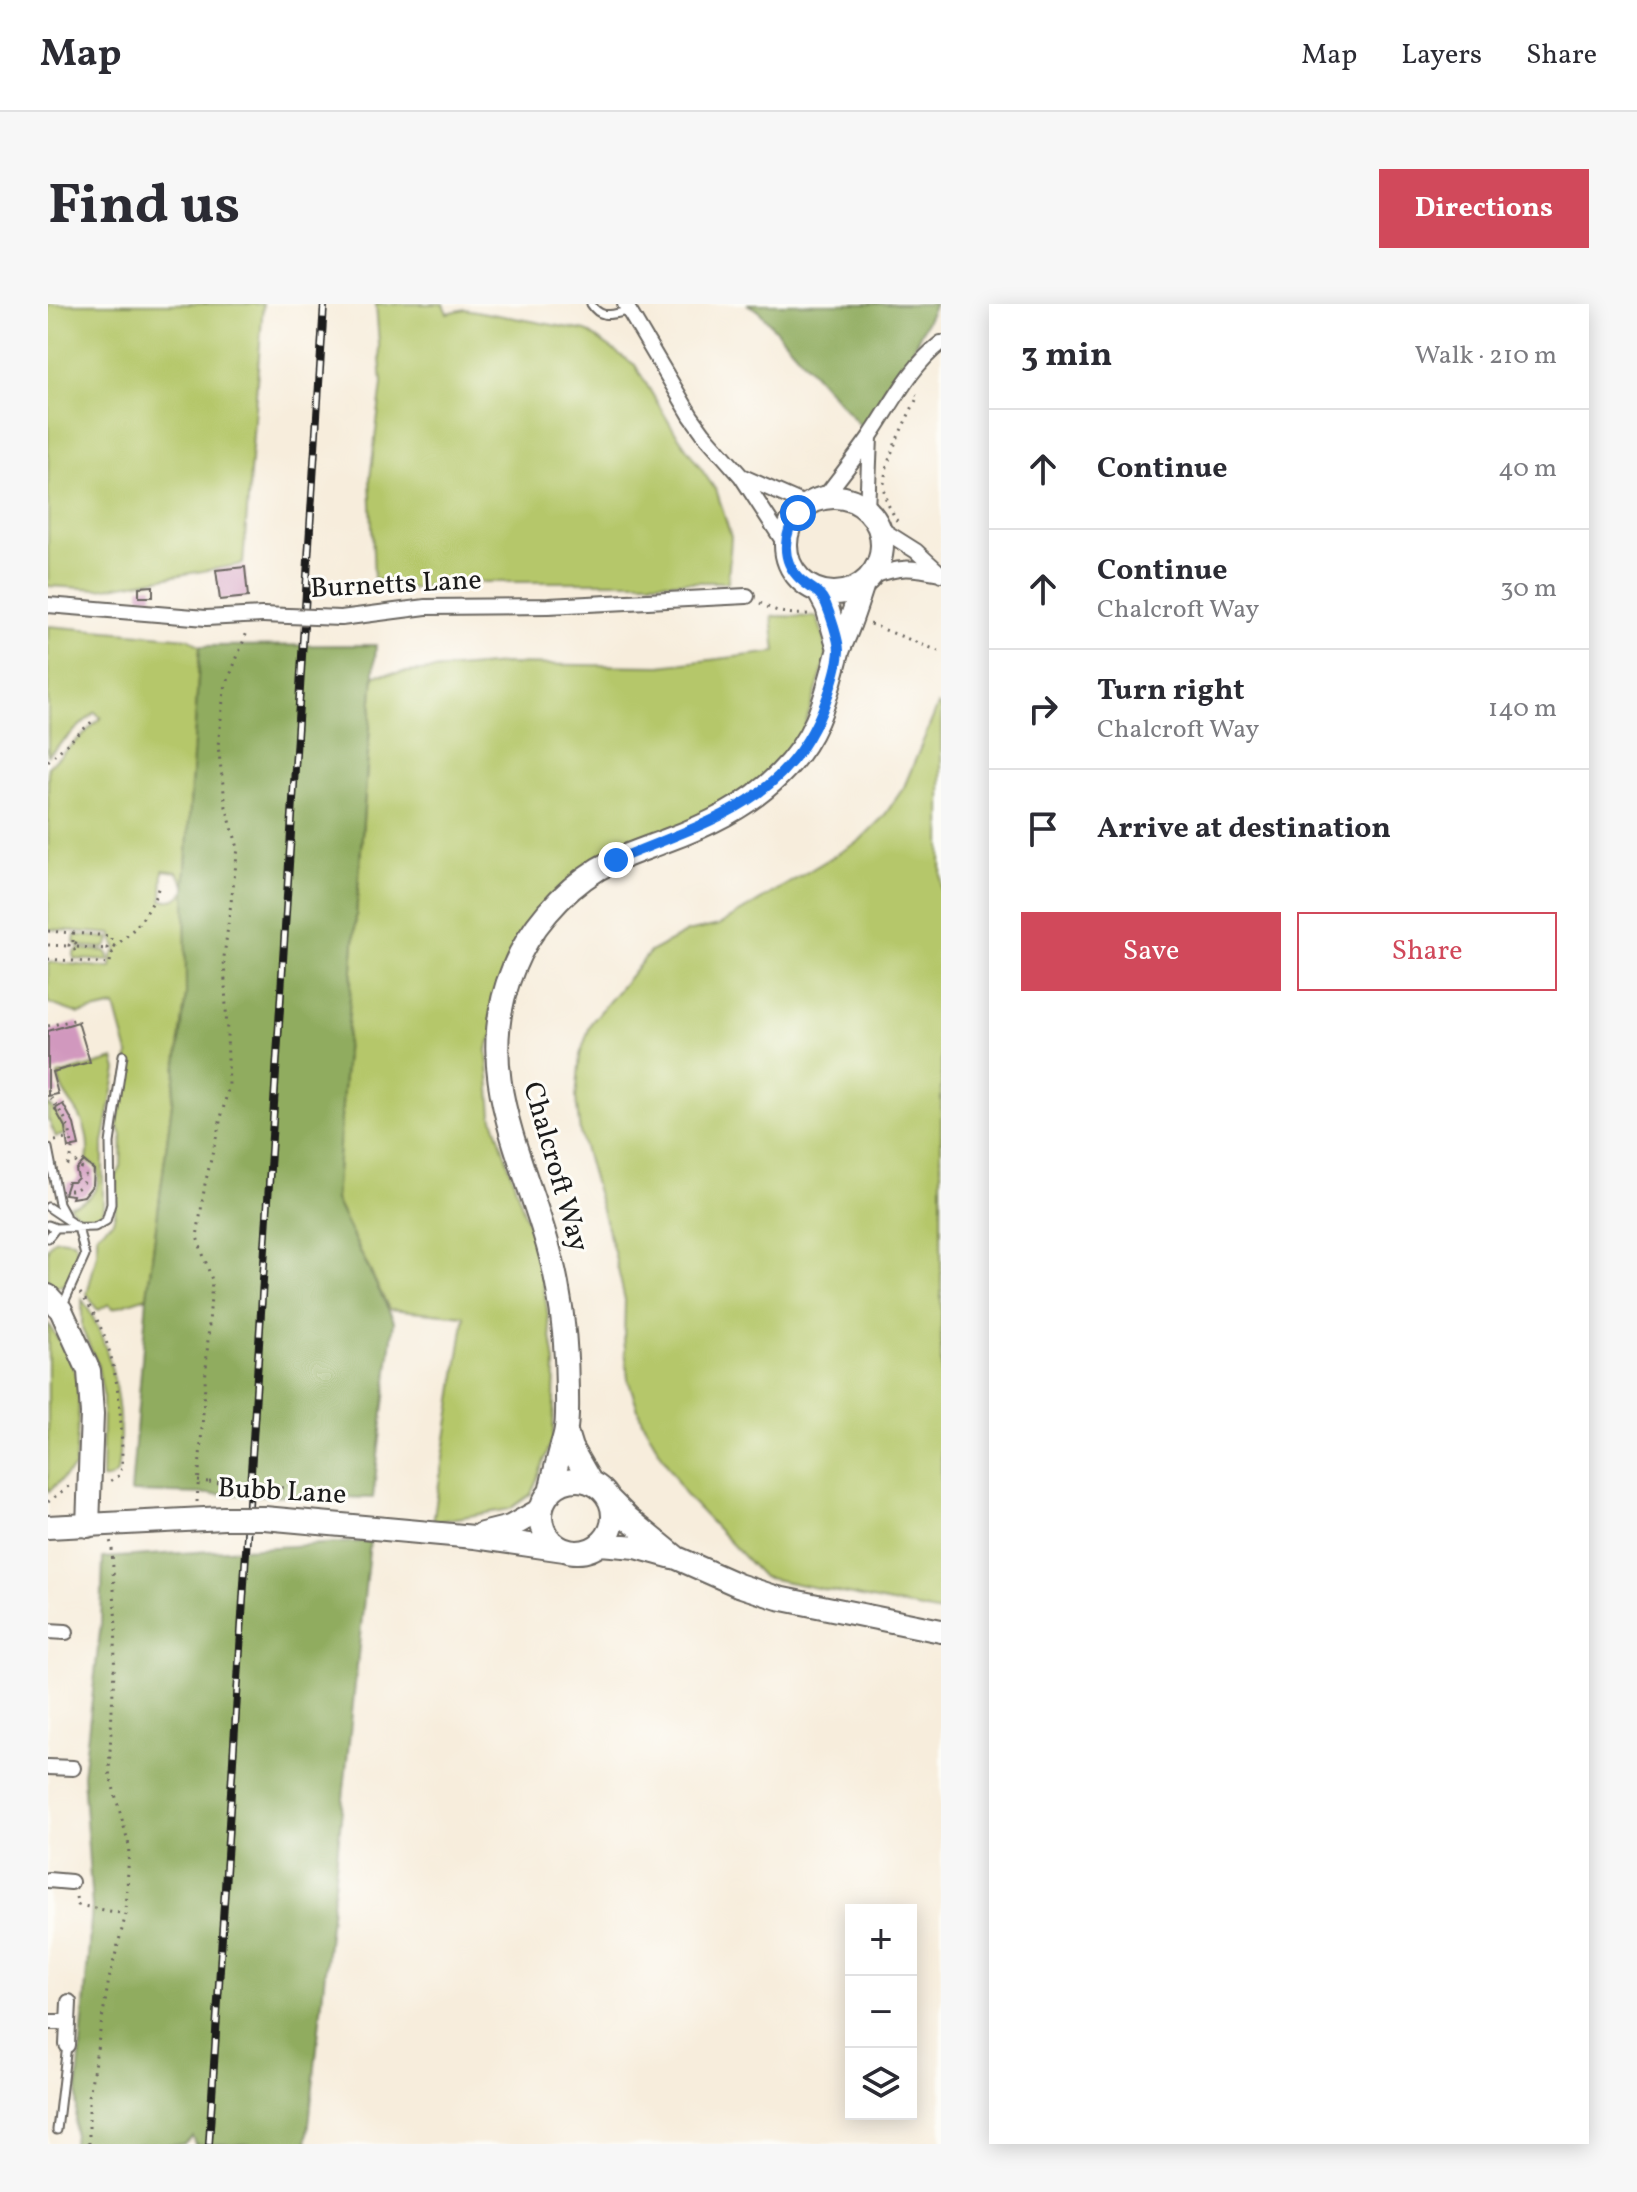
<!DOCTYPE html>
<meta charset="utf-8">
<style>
body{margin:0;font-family:Vollkorn,serif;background:#f7f7f7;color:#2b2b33}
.controls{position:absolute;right:24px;bottom:24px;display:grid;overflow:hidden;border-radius:0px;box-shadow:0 4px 20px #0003}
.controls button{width:72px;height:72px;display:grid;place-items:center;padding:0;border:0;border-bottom:2px solid #e1e1e2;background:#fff;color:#2b2b33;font:40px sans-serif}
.stop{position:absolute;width:24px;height:24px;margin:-18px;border:6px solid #1a73e8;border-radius:50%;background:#fff}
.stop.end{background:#1a73e8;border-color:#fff;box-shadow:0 2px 8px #0008}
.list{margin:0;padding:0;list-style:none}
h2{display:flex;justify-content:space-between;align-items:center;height:104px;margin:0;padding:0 32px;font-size:34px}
h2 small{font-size:26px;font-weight:400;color:#7c7c81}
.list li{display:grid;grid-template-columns:52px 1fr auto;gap:24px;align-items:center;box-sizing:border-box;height:120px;padding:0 32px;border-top:2px solid #e1e1e2}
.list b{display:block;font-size:30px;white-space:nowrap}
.list p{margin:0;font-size:26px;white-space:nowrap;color:#7c7c81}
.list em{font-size:26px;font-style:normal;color:#7c7c81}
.actions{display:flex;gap:16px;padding:24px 32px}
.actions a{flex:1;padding:18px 0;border:2px solid #d1495b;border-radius:0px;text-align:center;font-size:28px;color:#d1495b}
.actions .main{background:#d1495b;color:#fff}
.icon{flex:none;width:44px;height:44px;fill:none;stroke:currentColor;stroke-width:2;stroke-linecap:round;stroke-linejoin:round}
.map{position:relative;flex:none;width:893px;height:1840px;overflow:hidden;border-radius:0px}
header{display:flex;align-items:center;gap:48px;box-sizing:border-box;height:112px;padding:0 40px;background:#fff;border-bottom:2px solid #e1e1e2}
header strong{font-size:38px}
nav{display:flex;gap:44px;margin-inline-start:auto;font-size:28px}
.intro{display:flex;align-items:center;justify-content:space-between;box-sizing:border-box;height:192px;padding:0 48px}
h1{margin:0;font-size:56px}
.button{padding:20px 36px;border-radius:0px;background:#d1495b;color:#fff;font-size:28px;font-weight:700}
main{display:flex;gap:48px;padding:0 48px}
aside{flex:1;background:#fff;border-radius:0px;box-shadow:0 4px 20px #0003}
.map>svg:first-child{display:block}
.green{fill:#b5c76a;stroke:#687243;stroke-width:2}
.forest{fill:#90ac5e;stroke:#56643d;stroke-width:2}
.building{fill:#d198be}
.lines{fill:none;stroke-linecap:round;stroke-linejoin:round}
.lane-casing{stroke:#69655f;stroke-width:11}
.street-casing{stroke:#69655f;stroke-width:18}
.secondary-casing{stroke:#69655f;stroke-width:26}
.path{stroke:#69655f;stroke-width:3;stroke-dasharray:2 6;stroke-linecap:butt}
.lane{stroke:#fff;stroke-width:7}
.street{stroke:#fff;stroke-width:14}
.secondary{stroke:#fff;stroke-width:22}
.rail-casing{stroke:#1c1c1c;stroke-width:8}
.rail{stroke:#fdfcf7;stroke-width:5;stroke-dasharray:15;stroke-linecap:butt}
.street-bridge-casing{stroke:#69655f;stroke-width:18;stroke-linecap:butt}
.secondary-bridge-casing{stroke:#69655f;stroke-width:26;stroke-linecap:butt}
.path-bridge{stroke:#69655f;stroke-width:3;stroke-dasharray:2 6;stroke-linecap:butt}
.street-bridge{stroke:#fff;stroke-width:14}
.secondary-bridge{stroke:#fff;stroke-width:22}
.route{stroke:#1a73e8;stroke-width:10}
.labels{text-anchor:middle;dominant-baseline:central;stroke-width:6;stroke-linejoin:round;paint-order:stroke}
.street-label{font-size:28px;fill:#1c1c1c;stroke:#fdfcf7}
</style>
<header>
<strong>Map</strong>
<nav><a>Map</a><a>Layers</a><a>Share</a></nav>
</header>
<div class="intro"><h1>Find us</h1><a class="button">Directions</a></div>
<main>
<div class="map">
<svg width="893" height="1840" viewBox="0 0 893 1840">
<rect width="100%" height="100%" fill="#fdfcf7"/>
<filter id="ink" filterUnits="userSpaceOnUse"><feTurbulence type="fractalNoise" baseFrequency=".0125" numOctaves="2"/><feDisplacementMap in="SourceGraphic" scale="16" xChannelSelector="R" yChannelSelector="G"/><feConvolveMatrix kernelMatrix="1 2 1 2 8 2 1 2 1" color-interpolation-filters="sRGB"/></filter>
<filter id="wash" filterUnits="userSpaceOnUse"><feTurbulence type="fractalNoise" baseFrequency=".006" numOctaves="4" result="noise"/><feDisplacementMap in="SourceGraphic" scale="32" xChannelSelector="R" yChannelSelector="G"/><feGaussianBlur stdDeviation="1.8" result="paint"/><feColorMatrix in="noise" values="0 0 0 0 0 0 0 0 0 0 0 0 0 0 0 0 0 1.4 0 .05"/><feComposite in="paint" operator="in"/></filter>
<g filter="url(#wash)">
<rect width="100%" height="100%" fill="#f7eddc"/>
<path class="green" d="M0,0H215L195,260L52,285L0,282Z
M328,0H395L399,9L417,5L538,27L587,61L622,120L669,188L683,233L680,278H412L360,285L326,275L322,174L334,80Z
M724,312L769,313L777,336L779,354L755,427L722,469L676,502L510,585L439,745L444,811L492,957L507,1059L505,1134L483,1190L462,1205L385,1218L417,1012L341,1005L287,896L326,371L455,360L612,362L728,348Z
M0,322L140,334L152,342L137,581L129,568L115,566L114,596C127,597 131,595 138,585V690L99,993L65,1004L61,1000L51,1006L48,1004L39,990L49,950V930L65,917L67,909L68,873L73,863L74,831L69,820L79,770L80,750L67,702L31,710L0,699V658L63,664L64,652L69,645L66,639L65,630L0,625V463L53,414L47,408L0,451Z
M890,401L893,403V1309L715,1273L637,1191L594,1117L580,1075L576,1034L577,996L566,948L532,829L528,794L532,751L543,719L602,648L639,628L671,621L811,537L836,512L856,483Z
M27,631L62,634L61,639L57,644L30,642L26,638Z
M30,645L58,647L61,652V657L26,655V649Z
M66,755L69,766L55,839V904L53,912C42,917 27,911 21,901C42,899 54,884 49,863L39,857C42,839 38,820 28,806C20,794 12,785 10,771Z
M0,800L12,812L18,830L8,833L0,815Z
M11,935L25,937C38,953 23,992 0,980V944L6,936Z
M34,995C65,1040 78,1116 69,1169C65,1174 61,1176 54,1175L55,1090L49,1059L34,1025Z
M0,1020C10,1035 20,1049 26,1065C35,1093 28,1133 27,1163L0,1188Z"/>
<path class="forest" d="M699,0H887L822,133L710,6Z
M328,341L287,896L346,1017L325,1194L83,1188L99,993L138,690L137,581L152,342Z
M322,1237L259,1840H147L144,1832L135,1840H25L44,1603L35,1471L53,1319L55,1254Z"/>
<g id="blocks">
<path class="building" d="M197,263L200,293L172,296L168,266Z
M105,282V293H91V283Z
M30,718L42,758L4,768L10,790L0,792V727Z
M15,800L26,820L31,842L20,844L17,823L7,805Z
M36,857L46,866L45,881L36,892L24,894L25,891L16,890L20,878H26L30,874L28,866Z"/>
</g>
</g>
<g filter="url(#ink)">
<use href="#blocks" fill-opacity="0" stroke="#69655f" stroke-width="2"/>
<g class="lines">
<g class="lane-casing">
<path id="lane" d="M543,0C553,16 564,10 580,7
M0,844L11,900L17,911
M0,903L30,923L37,952L14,1003
M0,921L8,924L0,934
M8,924L47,923L58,917L63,900L62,839L75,751
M9,1826L19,1741"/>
</g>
<g class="street-casing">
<path id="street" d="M577,0L643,112L656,130L693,172L737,240
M693,172L759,201
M776,194C791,174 807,154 821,134C844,101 861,64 893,39
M819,207L822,133
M830,223L868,247L893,270
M823,273C851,262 863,263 892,269
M0,301L158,314L214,311
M293,314L378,303L500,302L699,292
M0,1327L18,1328
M0,1463L25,1464
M0,1576L23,1578
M0,1718H19
M19,1741L21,1698"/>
</g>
<g class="secondary-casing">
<path id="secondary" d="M738 241a48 48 0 1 1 96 0a48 48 0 1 1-96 0Z
M771,288L779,303L791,345
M0,992L13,1006L41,1067L44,1110L40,1222
M518,1128L523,1144L543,1179
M493 1212a36 36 0 1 1 72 0a36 36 0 1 1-72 0Z
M502,1189C506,1169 512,1150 517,1130C520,1117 519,1102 519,1088C519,1052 516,1016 509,980C489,872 418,777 465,665C481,625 513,588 550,565C571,553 594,546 617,537C658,522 699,503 731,471C769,434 777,398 790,348C792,341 796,334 799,326C805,311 810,295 815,280
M560,1194L580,1214L629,1254L690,1281L730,1294L893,1327
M216,1214L426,1233L516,1246
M0,1223L176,1214
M434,1230L462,1223L494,1205
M552,1240L588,1243L624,1253"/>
</g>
<path class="path" d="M849,217C843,206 835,194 836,181C837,154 858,117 870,92L868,91
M712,299C729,309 743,311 762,310
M822,320L893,348
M0,457L47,415
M0,627L25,629V638
M25,629L63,632V641
M21 642a4 4 0 1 1 8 0a4 4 0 1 1-8 0Z
M59 645a4 4 0 1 1 8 0a4 4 0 1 1-8 0Z
M0,641L20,642
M29,643L59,645
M66,643C88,625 102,609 111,582
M0,655L62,660L63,649
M0,722L30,715L32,720
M0,786C3,798 11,804 17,815C24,829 29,855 16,865
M7,837L23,834
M21,886C30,886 36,881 38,872L33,863L23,854
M32,989C70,1037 74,1104 74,1163L72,1171L61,1178
M150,1177L161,1178
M0,1198L22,1181
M149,1198L164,976L149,933L157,880L181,781L176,653L190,544L178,503L170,442L176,387L199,328
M28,1593L30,1601L77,1610
M41,1840V1792L61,1675L78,1610L81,1541L61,1468L68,1325L64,1244L62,1236"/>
<use href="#lane" class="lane"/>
<use href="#street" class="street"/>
<use href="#secondary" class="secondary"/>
<g class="rail-casing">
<path id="rail" d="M161,1840L276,0"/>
</g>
<use href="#rail" class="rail"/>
<g class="street-bridge-casing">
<path id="street-bridge" d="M214,311L293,314"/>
</g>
<g class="secondary-bridge-casing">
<path id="secondary-bridge" d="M176,1214H216"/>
</g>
<path class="path-bridge" d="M161,1178L237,1184"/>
<use href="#street-bridge" class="street-bridge"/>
<use href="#secondary-bridge" class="secondary-bridge"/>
</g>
</g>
<g class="lines" filter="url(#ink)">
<path class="route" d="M568,556C659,517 742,500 779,394C784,380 790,362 791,347C791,336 782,310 778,300C771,285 763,286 752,275C732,256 735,230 750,209"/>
</g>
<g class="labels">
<g class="street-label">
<text transform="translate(348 281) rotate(-3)">Burnetts Lane</text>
<text transform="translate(507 863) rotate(74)">Chalcroft Way</text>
<text transform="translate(234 1188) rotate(3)">Bubb Lane</text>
</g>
</g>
</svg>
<div class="controls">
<button>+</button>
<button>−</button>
<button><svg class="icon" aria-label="layers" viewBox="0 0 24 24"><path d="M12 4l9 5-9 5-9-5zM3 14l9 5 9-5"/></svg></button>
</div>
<div class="stop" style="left:750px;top:209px"></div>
<div class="stop end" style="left:568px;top:556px"></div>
</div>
<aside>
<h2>3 min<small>Walk · 210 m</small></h2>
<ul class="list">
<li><svg class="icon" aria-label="ahead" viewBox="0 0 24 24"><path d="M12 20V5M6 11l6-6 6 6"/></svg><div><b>Continue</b></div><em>40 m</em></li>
<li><svg class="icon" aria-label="ahead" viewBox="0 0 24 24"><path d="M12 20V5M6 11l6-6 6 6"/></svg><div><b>Continue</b><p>Chalcroft Way</p></div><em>30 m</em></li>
<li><svg class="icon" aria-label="right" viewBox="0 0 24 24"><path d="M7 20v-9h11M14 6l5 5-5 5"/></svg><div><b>Turn right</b><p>Chalcroft Way</p></div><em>140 m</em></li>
<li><svg class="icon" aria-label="arrive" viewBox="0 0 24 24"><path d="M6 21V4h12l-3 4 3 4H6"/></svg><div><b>Arrive at destination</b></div></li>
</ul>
<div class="actions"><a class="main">Save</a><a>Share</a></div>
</aside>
</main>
